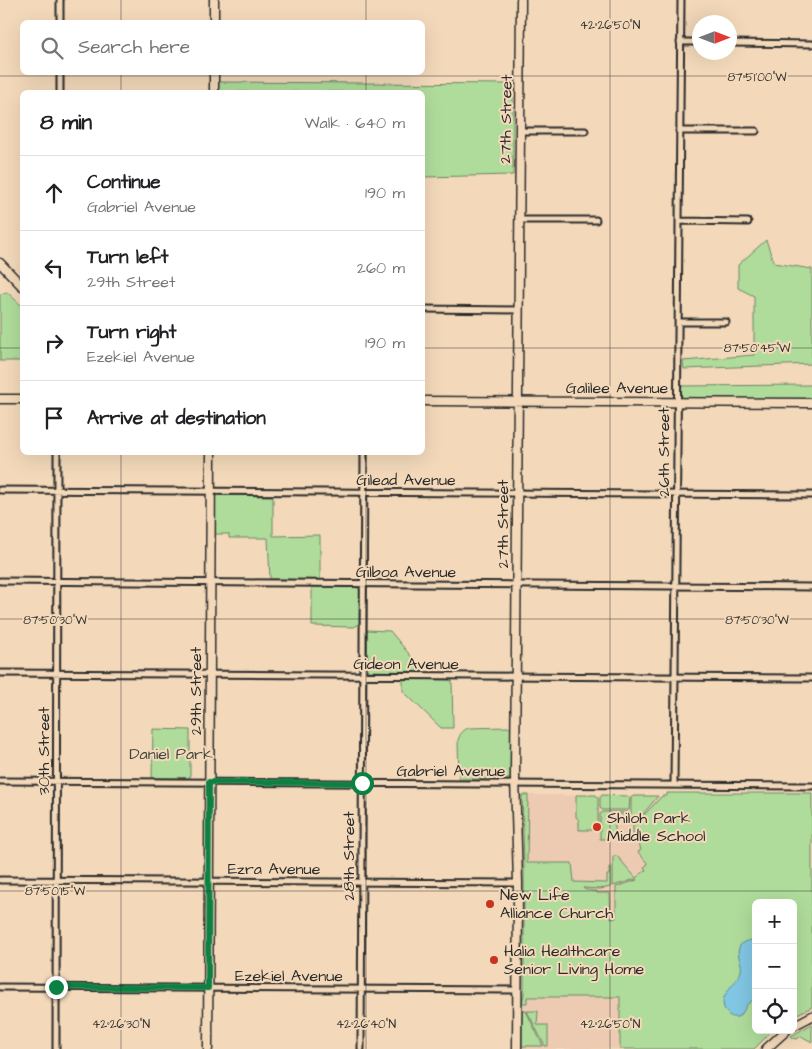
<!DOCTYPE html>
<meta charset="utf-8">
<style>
body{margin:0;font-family:"Architects Daughter",sans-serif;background:#f6f6f6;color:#202124}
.controls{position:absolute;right:15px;bottom:15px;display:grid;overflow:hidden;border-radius:8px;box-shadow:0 5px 20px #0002}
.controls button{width:45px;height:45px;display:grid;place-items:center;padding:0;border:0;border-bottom:1px solid #e0e0e0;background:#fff;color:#202124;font:25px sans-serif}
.compass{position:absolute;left:692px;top:15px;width:45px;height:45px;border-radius:50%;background:#fff;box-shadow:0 5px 20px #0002;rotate:90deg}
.stop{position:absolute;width:15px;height:15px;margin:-11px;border:4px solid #0b8043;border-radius:50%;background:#fff}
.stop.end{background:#0b8043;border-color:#fff;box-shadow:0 1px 5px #0008}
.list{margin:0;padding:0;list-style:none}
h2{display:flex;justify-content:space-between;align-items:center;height:65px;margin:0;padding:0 20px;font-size:21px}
h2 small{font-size:16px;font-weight:400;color:#757577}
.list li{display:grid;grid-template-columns:32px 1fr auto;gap:15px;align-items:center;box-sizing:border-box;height:75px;padding:0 20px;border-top:1px solid #e0e0e0}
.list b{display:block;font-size:19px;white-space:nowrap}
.list p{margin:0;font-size:16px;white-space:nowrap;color:#757577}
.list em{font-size:16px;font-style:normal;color:#757577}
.icon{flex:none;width:28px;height:28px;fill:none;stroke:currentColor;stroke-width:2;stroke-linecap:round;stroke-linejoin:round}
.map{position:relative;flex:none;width:812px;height:1049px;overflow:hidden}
.search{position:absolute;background:#fff;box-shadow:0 5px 20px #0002;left:20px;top:20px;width:405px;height:55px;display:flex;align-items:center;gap:12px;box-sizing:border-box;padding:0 18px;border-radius:8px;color:#757577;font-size:19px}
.panel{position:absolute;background:#fff;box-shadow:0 5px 20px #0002;left:20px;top:90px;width:405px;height:365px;border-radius:8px}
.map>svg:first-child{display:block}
.built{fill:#edcbb2}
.green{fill:#afdc9b;stroke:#6d8463}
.water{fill:#81c6e2;stroke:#5f8899}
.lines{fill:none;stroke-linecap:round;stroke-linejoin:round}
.street-casing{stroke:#2b2b2b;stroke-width:9}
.secondary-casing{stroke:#2b2b2b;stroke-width:11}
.street{stroke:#f3d9ba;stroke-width:5}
.secondary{stroke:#f3d9ba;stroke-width:8}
.route{stroke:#0b8043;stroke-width:6}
.ticks{fill:none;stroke:#2b2b2b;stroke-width:1;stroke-opacity:0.45}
.poi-dot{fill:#c8321e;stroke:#f3d9ba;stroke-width:2}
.labels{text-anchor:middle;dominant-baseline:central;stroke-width:4;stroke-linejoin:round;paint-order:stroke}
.street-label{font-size:16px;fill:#2b2b2b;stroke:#f3d9ba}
.park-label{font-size:16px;fill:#3f463c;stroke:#f3d9ba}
.poi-label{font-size:16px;fill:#2b2b2b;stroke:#f3d9ba;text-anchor:start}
.ticks-label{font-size:12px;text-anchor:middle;fill:#2b2b2b;stroke:#f3d9ba;stroke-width:4;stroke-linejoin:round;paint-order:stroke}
</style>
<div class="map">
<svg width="812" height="1049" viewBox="0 0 812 1049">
<rect width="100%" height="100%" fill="#f3d9ba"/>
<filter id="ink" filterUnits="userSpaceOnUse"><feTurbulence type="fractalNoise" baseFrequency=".02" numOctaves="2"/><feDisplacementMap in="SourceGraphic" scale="10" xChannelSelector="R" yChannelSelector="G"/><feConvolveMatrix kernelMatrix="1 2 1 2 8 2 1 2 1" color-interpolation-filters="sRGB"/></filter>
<g filter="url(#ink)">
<path class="built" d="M528,795L667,796V885L616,918L610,919L596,908V891L583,889L573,883V880L527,863Z
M527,997H620V1049H522V1003H527Z"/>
<path class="green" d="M218,82L513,84V175L423,177L422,92H218Z
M766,240L774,263L812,269V364L684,369L683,361L754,355V296L738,288V265Z
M7,292L22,306V361H0V294Z
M812,385V403H677L678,386Z
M217,495L273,496V536L320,535V580L270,579L268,538H229V534H214V499Z
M312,587H357L360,591L359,624L354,627L312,626Z
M367,630L390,631L424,672L370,671L367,669Z
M403,679L452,680L453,728H441L403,691Z
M508,727L511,729L510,779H459L458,740C460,734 462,731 468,728Z
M153,729L190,730V778H152Z
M667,793H812V1007L793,1016V903H756V1030H773L754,1049H620V997H527V1003H522L524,994V865L522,795H528L527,863H572L574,882L607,883V875H609V867H611V887L600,889L583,888L586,890L596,891L597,893H610L611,919L616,918V887L637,880L636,879L613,886V856H617L636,878L646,870L644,867L648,864L638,852L641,850L637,837L633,838V823H628V819H623V814H615V839H600V814L603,812H628V814H631V798L633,796H658L643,814H645L662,796H667Z
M576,795H596L598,798V830H579V820L576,817Z
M602,795L627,796L630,798L629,810H603L600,808V798Z
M522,1011H526L543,1046H522Z
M527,1011H538L537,1025H548V1046H545Z
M812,1024V1042L801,1036L797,1039L793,1038L791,1036Z"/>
<path class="water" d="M752,940H756V997C753,999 750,1002 747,1005C744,1009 743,1015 737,1017C733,1018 729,1016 727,1013C714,996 737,985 741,971C743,963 736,956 739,948C741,942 746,941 752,940Z"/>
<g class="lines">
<g class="street-casing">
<path id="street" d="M60,22V0
M680,42H700
M730,43L812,44
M60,92V72
M520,131H585
M679,131H756
M519,220H596
M679,221L748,222
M422,309L518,310
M678,322H726
M0,490L812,495
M0,581L812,587
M0,673L812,678
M0,781L812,786
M674,785L681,0
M0,880L518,883
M0,987L517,990
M56,1049L57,452
M361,1049L364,452"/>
</g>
<g class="secondary-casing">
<path id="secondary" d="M214,22V0
M214,92V72
M0,263L22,286
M0,399H22
M422,401L812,403
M793,1026L812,1016
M208,1049L211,452
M517,1049L518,883L515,777L521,0
M766,1049L787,1030"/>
</g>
<use href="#street" class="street"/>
<use href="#secondary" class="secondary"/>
</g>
</g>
<g class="lines" filter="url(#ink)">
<path class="route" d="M56,987L208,988L209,782L362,783"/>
</g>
<path class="ticks" d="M121,0V22M366,0V22M610,0V1049M121,72V92M366,72V92M0,76H812M0,348H22M422,348H812M121,452V1049M366,452V1049M0,619H812M0,891H812"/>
<g class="poi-dot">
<circle cx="597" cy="827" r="5"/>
<circle cx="490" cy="904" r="5"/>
<circle cx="494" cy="960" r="5"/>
</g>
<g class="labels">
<g class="street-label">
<text transform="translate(506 119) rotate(-89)">27th Street</text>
<text x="617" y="388">Galilee Avenue</text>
<text transform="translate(664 452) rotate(-90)">26th Street</text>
<text x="406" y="480">Gilead Avenue</text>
<text transform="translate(503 524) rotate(-90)">27th Street</text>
<text x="406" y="572">Gilboa Avenue</text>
<text x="406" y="664">Gideon Avenue</text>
<text transform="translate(196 691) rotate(-90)">29th Street</text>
<text transform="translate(44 751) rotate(-90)">30th Street</text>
<text x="451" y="771">Gabriel Avenue</text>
<text transform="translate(349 856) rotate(-90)">28th Street</text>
<text x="274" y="869">Ezra Avenue</text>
<text x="289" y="976">Ezekiel Avenue</text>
</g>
<g class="park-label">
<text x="171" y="754">Daniel Park</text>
</g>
<g class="poi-label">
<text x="607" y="818">Shiloh Park<tspan x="607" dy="18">Middle School</tspan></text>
<text x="500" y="895">New Life<tspan x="500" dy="18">Alliance Church</tspan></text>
<text x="504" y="951">Halia Healthcare<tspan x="504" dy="18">Senior Living Home</tspan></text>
</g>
</g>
<g class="ticks-label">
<text x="610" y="29">42°26'50"N</text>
<text x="757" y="81">87°51'00"W</text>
<text x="757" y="352">87°50'45"W</text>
<text x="757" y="624">87°50'30"W</text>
<text x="55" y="624">87°50'30"W</text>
<text x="55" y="895">87°50'15"W</text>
<text x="121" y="1028">42°26'30"N</text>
<text x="366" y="1028">42°26'40"N</text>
<text x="610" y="1028">42°26'50"N</text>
</g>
</svg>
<div class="controls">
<button>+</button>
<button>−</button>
<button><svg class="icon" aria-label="locate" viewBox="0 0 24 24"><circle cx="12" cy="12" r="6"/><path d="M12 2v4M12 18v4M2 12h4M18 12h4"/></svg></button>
</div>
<svg class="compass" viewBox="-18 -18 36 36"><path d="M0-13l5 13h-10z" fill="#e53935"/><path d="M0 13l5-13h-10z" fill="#757577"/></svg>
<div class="stop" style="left:362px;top:783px"></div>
<div class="stop end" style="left:56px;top:987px"></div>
<div class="search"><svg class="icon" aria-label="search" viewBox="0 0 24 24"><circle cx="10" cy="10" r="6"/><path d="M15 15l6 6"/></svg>Search here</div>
<section class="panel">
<h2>8 min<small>Walk · 640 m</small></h2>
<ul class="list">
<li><svg class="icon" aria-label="ahead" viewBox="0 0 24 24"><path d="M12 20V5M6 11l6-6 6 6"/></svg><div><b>Continue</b><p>Gabriel Avenue</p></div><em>190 m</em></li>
<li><svg class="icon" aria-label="left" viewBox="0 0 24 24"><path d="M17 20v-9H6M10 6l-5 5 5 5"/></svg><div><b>Turn left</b><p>29th Street</p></div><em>260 m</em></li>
<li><svg class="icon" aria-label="right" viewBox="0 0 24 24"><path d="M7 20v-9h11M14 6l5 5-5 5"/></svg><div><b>Turn right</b><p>Ezekiel Avenue</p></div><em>190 m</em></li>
<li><svg class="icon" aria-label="arrive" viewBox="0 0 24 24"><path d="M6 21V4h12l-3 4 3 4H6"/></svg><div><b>Arrive at destination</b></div></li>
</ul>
</section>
</div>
